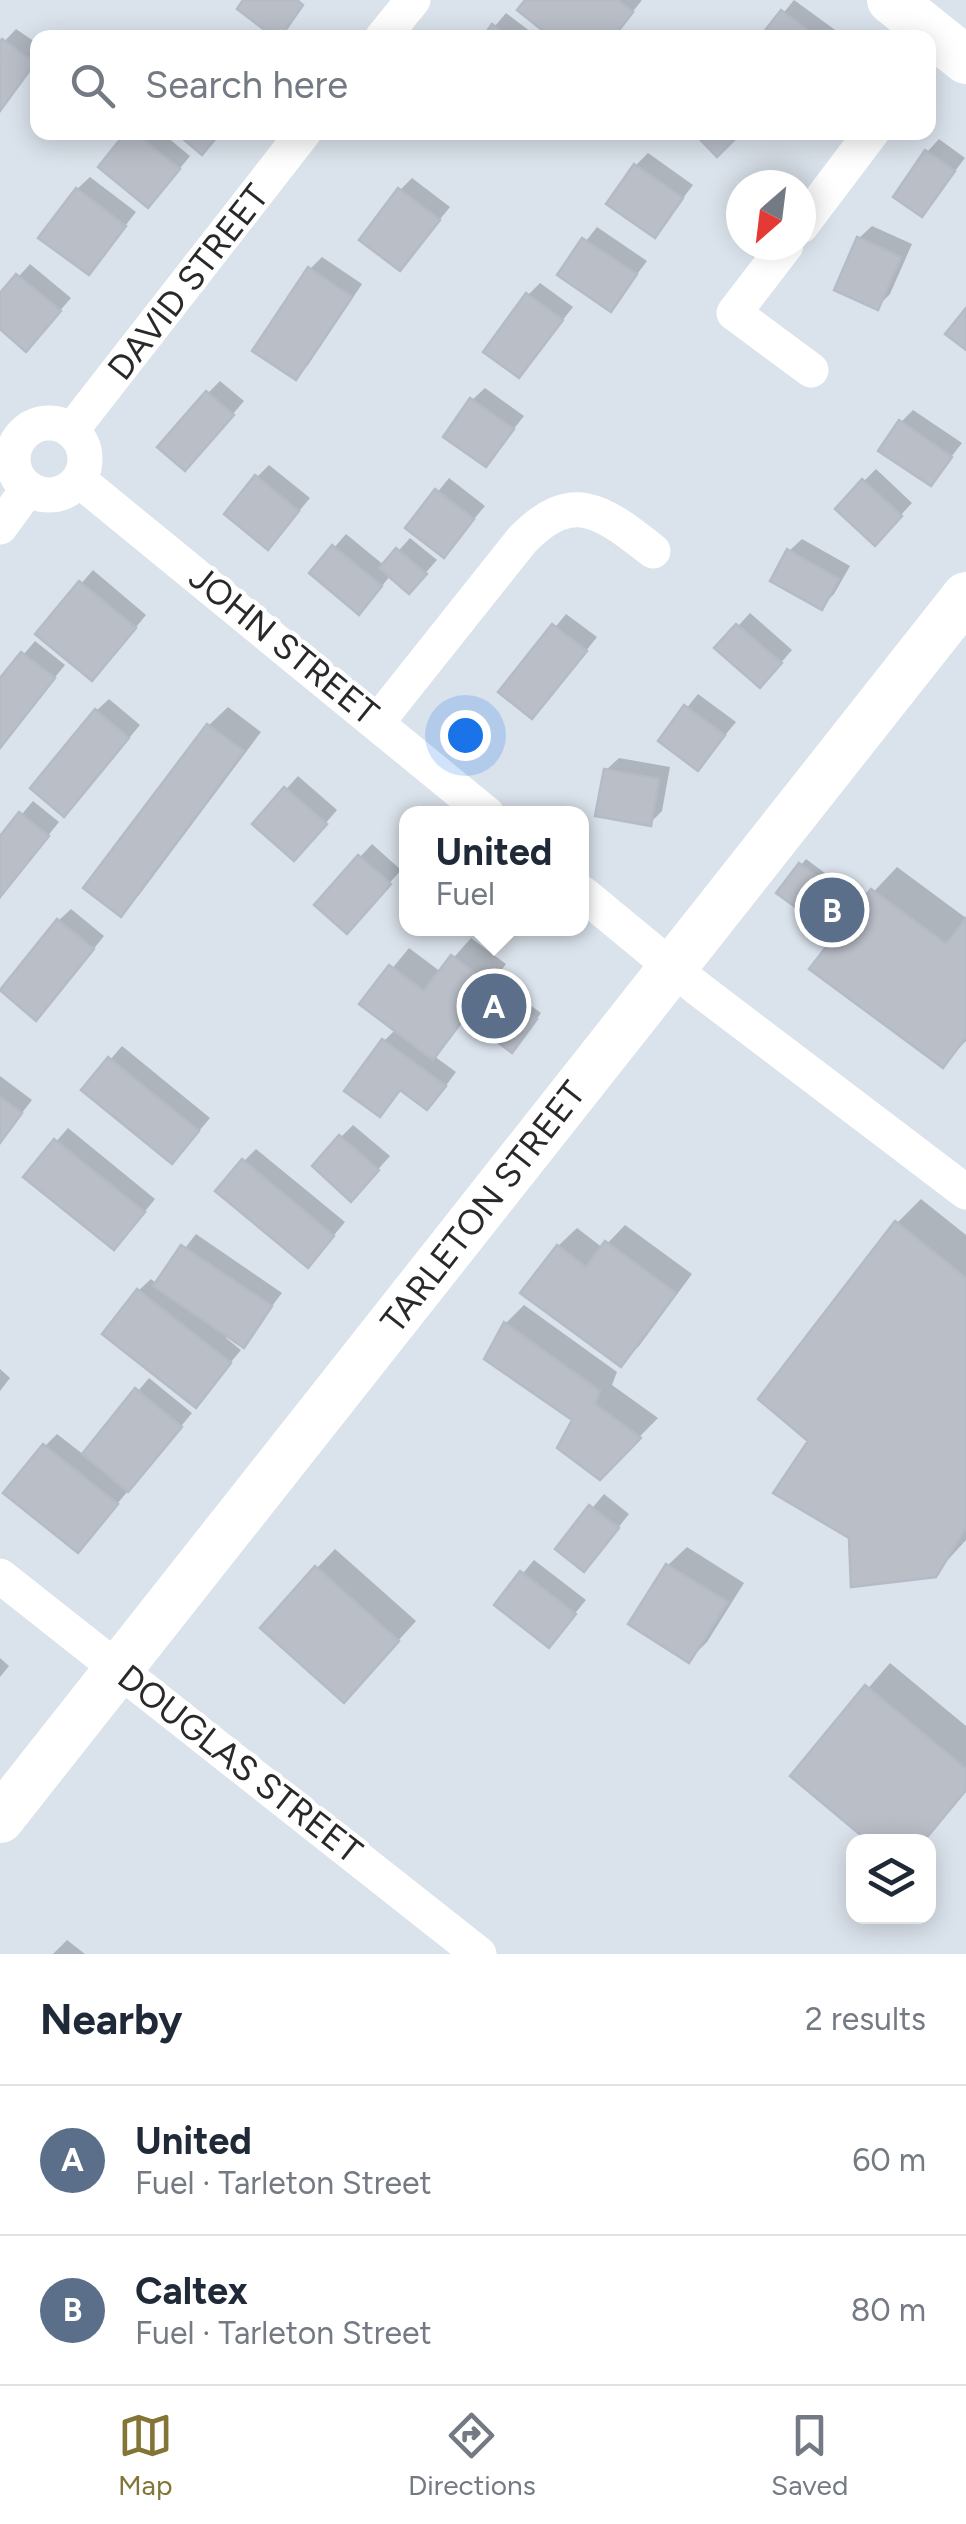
<!DOCTYPE html>
<meta charset="utf-8">
<style>
body{margin:0;font-family:Figtree,sans-serif;background:#f6f6f7;color:#1f2937}
.controls{position:absolute;right:30px;bottom:30px;display:grid;overflow:hidden;border-radius:20px;box-shadow:0 5px 25px #0003}
.controls button{width:90px;height:90px;display:grid;place-items:center;padding:0;border:0;border-bottom:2px solid #e0e1e3;background:#fff;color:#1f2937;font:50px sans-serif}
.compass{position:absolute;left:726px;top:170px;width:90px;height:90px;border-radius:50%;background:#fff;box-shadow:0 5px 25px #0003;rotate:208deg}
.you{position:absolute;left:465px;top:735px;width:35px;height:35px;margin:-25px;border:8px solid #fff;border-radius:50%;background:#1a73e8;box-shadow:0 0 0 15px #1a73e833}
.badge{display:grid;place-items:center;width:65px;height:65px;border-radius:50%;background:#837536;color:#fff;font-size:32px;font-weight:700}
.pin{position:absolute;translate:-50% -50%;border:5px solid #fff;box-shadow:0 2px 10px #0006}
.popup{position:absolute;left:399px;top:806px;width:190px;height:130px;box-sizing:border-box;display:grid;place-content:center;border-radius:20px;background:#fff;filter:drop-shadow(0 2px 8px #0005);font-size:32px;white-space:nowrap;color:#747a83}
.popup b{font-size:38px;color:#1f2937}
.popup::after{content:'';position:absolute;left:50%;top:100%;margin-left:-20px;border:20px solid transparent;border-top-color:#fff}
.list{margin:0;padding:0;list-style:none}
h2{display:flex;justify-content:space-between;align-items:center;height:130px;margin:0;padding:0 40px;font-size:42px}
h2 small{font-size:32px;font-weight:400;color:#747a83}
.list li{display:grid;grid-template-columns:65px 1fr auto;gap:30px;align-items:center;box-sizing:border-box;height:150px;padding:0 40px;border-top:2px solid #e0e1e3}
.list b{display:block;font-size:38px;white-space:nowrap}
.list p{margin:0;font-size:32px;white-space:nowrap;color:#747a83}
.list em{font-size:32px;font-style:normal;color:#747a83}
.icon{flex:none;width:55px;height:55px;fill:none;stroke:currentColor;stroke-width:2;stroke-linecap:round;stroke-linejoin:round}
.map{position:relative;flex:none;width:966px;height:1954px;overflow:hidden}
.search{position:absolute;background:#fff;box-shadow:0 5px 25px #0003;left:30px;right:30px;top:30px;height:110px;display:flex;align-items:center;gap:25px;box-sizing:border-box;padding:0 35px;border-radius:20px;color:#747a83;font-size:38px}
.sheet{height:430px;background:#fff}
nav{display:flex;justify-content:space-around;align-items:center;box-sizing:border-box;height:140px;border-top:2px solid #e0e1e3;background:#fff;font-size:28px;color:#747a83}
nav a{display:grid;justify-items:center;gap:5px}
nav .on{color:#837536}
.map>svg:first-child{display:block}
.shadow{fill:#0003}
.building{fill:#babec7;stroke:#b4bbc7;stroke-width:2.5}
.lines{fill:none;stroke-linecap:round;stroke-linejoin:round}
.street{stroke:#fff;stroke-width:35}
.secondary{stroke:#fff;stroke-width:48}
.labels{text-anchor:middle;dominant-baseline:central;stroke-width:9;stroke-linejoin:round;paint-order:stroke}
.street-label{font-size:35px;fill:#292929;stroke:#fff}
</style>
<div class="map">
<svg width="966" height="1954" viewBox="0 0 966 1954">
<rect width="100%" height="100%" fill="#dae2eb"/>
<path class="shadow" d="M528,0H642L612,38Z
M794,0L838,32L834,38H763Z
M506,13L539,38H485Z
M16,29L38,44V61L0,111V46Z
M129,132H161L190,156L160,193Z
M939,139L965,158L922,214L927,152Z
M648,153L693,185L655,235L636,165Z
M90,177L136,212L89,272L77,189Z
M412,178L450,207L400,268V190Z
M872,226L912,244L890,294L877,307L859,238Z
M597,227L647,261L611,309L560,274Z
M322,257L362,284L308,365L295,377L310,269Z
M30,264L71,298L38,336L0,326V297Z
M540,283L573,307L519,375L528,295Z
M220,381L244,401L197,456L208,393Z
M485,388L524,416L486,464L472,400Z
M913,410L962,443L931,483L901,422Z
M269,465L310,498L280,534L257,477Z
M876,469L912,503L887,530L864,481Z
M449,478L485,506L444,555L409,527Z
M346,534L385,566L410,538L437,560L421,578L391,575L371,599L312,573Z
M802,539L850,566L834,594L821,607L789,551Z
M93,570L146,615L104,666L38,633Z
M750,613L792,650L772,673L718,648Z
M566,614L597,637L544,704L502,692Z
M35,641L65,665L0,745V682Z
M698,694L736,722L698,768L661,740Z
M109,699L140,725L76,801L96,711Z
M228,707L261,732L139,895L120,913L87,888L209,725Z
M619,758L670,767L662,811L650,823L606,770Z
M298,776L337,810L306,846L255,824Z
M33,801L59,822L0,895V840Z
M372,844L401,870L359,918L360,857Z
M806,859L864,902L897,867L966,918V1041L943,1064L849,921L801,865Z
M71,909L104,936L48,1006L58,921Z
M471,938L506,964L495,979L541,1013L517,1045L467,1017L434,1056L456,1072L439,1095L427,1107L402,1088L380,1114L384,1041L396,1029L363,1004L409,948L441,972Z
M122,1046L210,1118L184,1149L84,1090Z
M0,1076L32,1100L0,1141Z
M353,1125L390,1156L363,1186L341,1137Z
M68,1128L155,1199L126,1235L26,1176Z
M256,1149L345,1222L320,1252L244,1161Z
M921,1199L966,1235V1540L935,1574L852,1537L811,1441L762,1399L897,1223Z
M625,1225L692,1274L639,1346L621,1364L558,1246L577,1228L603,1248Z
M196,1234L282,1293L243,1344L228,1334L226,1338L241,1350L196,1404L138,1291L151,1279L157,1284Z
M524,1305L617,1372L612,1385L658,1418L600,1477L575,1419L488,1358L506,1323Z
M0,1369L10,1378L0,1391Z
M149,1378L192,1413L90,1537L45,1446L57,1434L84,1455Z
M604,1494L629,1514L596,1556L558,1549Z
M687,1547L744,1583L707,1642L689,1660L632,1624L668,1565Z
M335,1549L416,1621L362,1681L317,1568Z
M534,1560L586,1600L549,1645L497,1604Z
M0,1658L9,1666L0,1677Z
M890,1663L966,1726V1791L924,1842H873L793,1775Z
M67,1940L85,1954H53Z"/>
<path class="building" d="M243,0H297L303,5L280,38H275L237,9Z
M525,0H618L633,12L613,38H552L517,10Z
M781,10L818,38H759Z
M492,24L511,38H482Z
M2,39L35,63L0,111V42Z
M126,132H133L180,169L148,208L98,167Z
M175,132H221L202,155Z
M693,132H742L717,157Z
M925,150L955,171L922,217L893,197Z
M634,164L683,198L655,238L606,204Z
M76,188L126,226L89,275L38,238Z
M398,188L440,220L400,271L359,240Z
M857,237L901,257L878,310L834,290Z
M582,238L637,274L611,312L557,275Z
M308,267L352,297L296,380L252,351Z
M16,274L61,311L26,352L0,329V293Z
M526,293L563,320L519,378L483,352Z
M966,308V350L945,334Z
M206,391L234,415L185,471L157,447Z
M470,398L514,429L486,467L443,437Z
M899,420L952,457L931,486L878,451Z
M255,475L299,511L268,550L224,514Z
M862,479L902,516L875,546L835,509Z
M435,489L474,519L444,558L405,528Z
M332,545L382,586L359,615L309,573Z
M396,548L427,574L409,594L379,568Z
M787,549L839,579L822,610L770,581Z
M79,581L136,628L92,681L35,634Z
M552,624L587,651L532,719L498,692Z
M736,624L782,663L760,688L714,648Z
M21,652L55,678L0,748V678Z
M684,705L725,735L698,771L658,741Z
M95,709L129,738L64,817L30,788Z
M207,724L244,751L121,917L83,888Z
M604,769L659,779L651,826L595,816Z
M284,787L327,824L294,861L252,824Z
M19,812L49,836L0,897V836Z
M358,855L391,884L347,934L314,905Z
M799,863L858,907L834,935L776,893Z
M871,889L946,944L966,918V1037L943,1068L809,969Z
M57,919L94,949L36,1021L0,990Z
M451,955L490,984L433,1060L359,1004L389,965L424,991Z
M490,984L537,1019L512,1053L465,1018Z
M382,1039L446,1086L427,1110L400,1090L380,1117L344,1091Z
M108,1057L199,1131L172,1164L81,1090Z
M0,1097L22,1113L0,1143Z
M339,1135L379,1170L351,1202L312,1166Z
M54,1139L145,1212L114,1250L23,1177Z
M242,1159L334,1236L308,1268L215,1191Z
M895,1221L966,1278V1528L936,1577L851,1587L849,1538L773,1493L808,1441L758,1399Z
M605,1241L676,1293L621,1367L520,1293L557,1245L586,1267Z
M181,1245L272,1306L244,1348L153,1286Z
M137,1289L231,1363L196,1408L102,1334Z
M504,1322L600,1391L595,1404L641,1438L600,1480L557,1448L572,1420L484,1359Z
M135,1388L182,1427L128,1492L82,1454Z
M43,1444L118,1504L78,1553L3,1493Z
M589,1505L619,1528L584,1572L555,1549Z
M666,1564L728,1602L689,1663L628,1624Z
M315,1566L399,1641L344,1703L260,1628Z
M520,1571L576,1614L549,1648L494,1605Z
M865,1685L966,1769V1790L923,1842H869L790,1776Z"/>
<g class="lines">
<path class="street" d="M382,38L413,0
M801,226L872,132
M786,245L734,313L811,370
M13 459a36 36 0 1 1 72 0a36 36 0 1 1-72 0Z
M71,431L304,132
M79,480L487,814
M0,527L28,489
M378,721L522,540C573,487 603,512 653,551
M582,893L696,987L966,1192
M0,1576L479,1954"/>
<path class="secondary" d="M891,0L966,60
M0,1819L966,596"/>
</g>
<g class="labels">
<g class="street-label">
<text transform="translate(188 282) rotate(-52)">DAVID STREET</text>
<text transform="translate(284 645) rotate(39)">JOHN STREET</text>
<text transform="translate(483 1207) rotate(-52)">TARLETON STREET</text>
<text transform="translate(240 1764) rotate(38)">DOUGLAS STREET</text>
</g>
</g>
</svg>
<div class="controls">
<button><svg class="icon" aria-label="layers" viewBox="0 0 24 24"><path d="M12 4l9 5-9 5-9-5zM3 14l9 5 9-5"/></svg></button>
</div>
<svg class="compass" viewBox="-18 -18 36 36"><path d="M0-13l5 13h-10z" fill="#e53935"/><path d="M0 13l5-13h-10z" fill="#747a83"/></svg>
<div class="you"></div>
<div class="pin badge" style="left:494px;top:1006px;background:#5c6f8a">A</div>
<div class="popup"><b>United</b>Fuel</div>
<div class="pin badge" style="left:832px;top:910px;background:#5c6f8a">B</div>
<div class="search"><svg class="icon" aria-label="search" viewBox="0 0 24 24"><circle cx="10" cy="10" r="6"/><path d="M15 15l6 6"/></svg>Search here</div>
</div>
<section class="sheet">
<h2>Nearby<small>2 results</small></h2>
<ul class="list">
<li><span class="badge" style="background:#5c6f8a">A</span><div><b>United</b><p>Fuel · Tarleton Street</p></div><em>60 m</em></li>
<li><span class="badge" style="background:#5c6f8a">B</span><div><b>Caltex</b><p>Fuel · Tarleton Street</p></div><em>80 m</em></li>
</ul>
</section>
<nav>
<a class="on"><svg class="icon" aria-label="map" viewBox="0 0 24 24"><path d="M3 6l6-2 6 2 6-2v14l-6 2-6-2-6 2zM9 4v14M15 6v14"/></svg>Map</a>
<a><svg class="icon" aria-label="directions" viewBox="0 0 24 24"><path d="M12 3l9 9-9 9-9-9zM9 14v-3h6M13 9l2 2-2 2"/></svg>Directions</a>
<a><svg class="icon" aria-label="saved" viewBox="0 0 24 24"><path d="M7 4h10v16l-5-4-5 4z"/></svg>Saved</a>
</nav>
